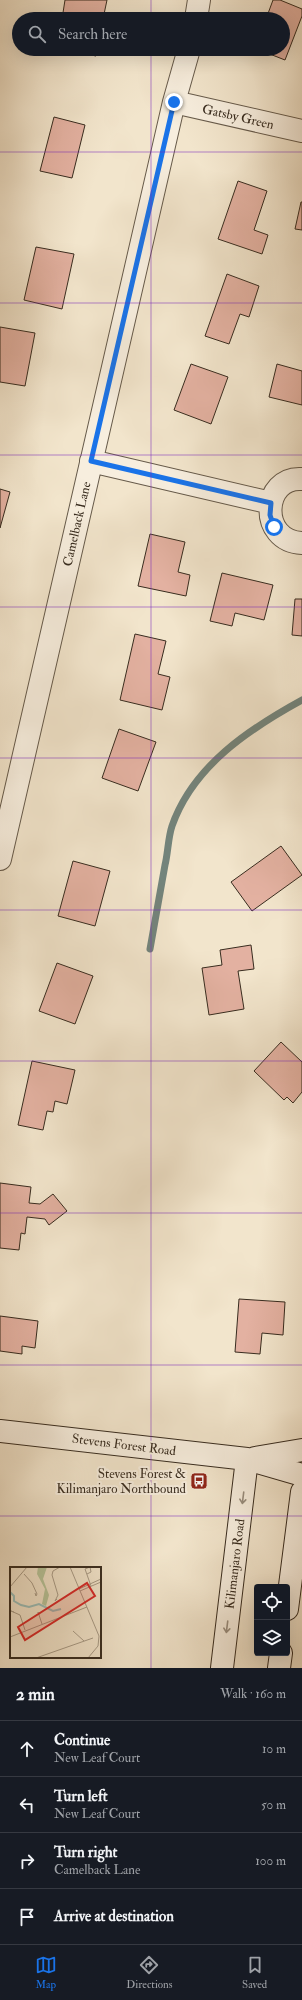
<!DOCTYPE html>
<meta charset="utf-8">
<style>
body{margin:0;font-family:"IM FELL Double Pica",serif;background:#242831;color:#f1f3f6}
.controls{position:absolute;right:12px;bottom:12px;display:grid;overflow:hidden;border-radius:4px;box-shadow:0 4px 16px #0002}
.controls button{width:36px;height:36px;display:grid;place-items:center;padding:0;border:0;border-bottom:1px solid #363941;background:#171b24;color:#f1f3f6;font:20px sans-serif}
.stop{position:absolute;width:12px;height:12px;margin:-9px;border:3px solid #1a73e8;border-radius:50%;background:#fff}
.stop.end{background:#1a73e8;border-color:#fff;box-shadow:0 1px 4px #0008}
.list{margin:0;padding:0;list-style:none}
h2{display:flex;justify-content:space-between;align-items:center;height:52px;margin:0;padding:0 16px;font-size:17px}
h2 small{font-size:13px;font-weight:400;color:#9ea1a6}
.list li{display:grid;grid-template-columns:26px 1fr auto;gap:12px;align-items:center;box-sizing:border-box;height:56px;padding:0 16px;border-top:1px solid #363941}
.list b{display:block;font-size:15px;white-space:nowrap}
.list p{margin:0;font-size:13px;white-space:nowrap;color:#9ea1a6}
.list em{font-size:13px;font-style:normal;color:#9ea1a6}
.icon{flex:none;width:22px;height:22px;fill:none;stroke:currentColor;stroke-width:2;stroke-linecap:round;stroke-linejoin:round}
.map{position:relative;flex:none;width:302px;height:1668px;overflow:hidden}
.search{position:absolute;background:#171b24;box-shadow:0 4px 16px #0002;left:12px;right:12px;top:12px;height:44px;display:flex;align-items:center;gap:10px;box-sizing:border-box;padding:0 14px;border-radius:22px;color:#9ea1a6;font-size:15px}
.sheet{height:276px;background:#171b24}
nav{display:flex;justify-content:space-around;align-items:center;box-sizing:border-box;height:56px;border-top:1px solid #363941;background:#171b24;font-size:11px;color:#9ea1a6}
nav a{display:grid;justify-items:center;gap:2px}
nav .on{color:#1a73e8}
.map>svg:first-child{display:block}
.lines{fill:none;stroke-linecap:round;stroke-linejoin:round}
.stream{stroke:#73847c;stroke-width:7}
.building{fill:#e3b1a1;stroke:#382c1f}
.street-casing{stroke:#665a4a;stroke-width:24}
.secondary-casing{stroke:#382c1f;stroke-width:24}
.street{stroke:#f7eede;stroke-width:22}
.secondary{stroke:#f7eede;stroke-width:22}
.oneway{stroke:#988d7e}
.route{stroke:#1a73e8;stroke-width:5}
.grid{fill:none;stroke:#7b2cbf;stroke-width:1;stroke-opacity:0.55}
.labels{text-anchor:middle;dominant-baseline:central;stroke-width:4;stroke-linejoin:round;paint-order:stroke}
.street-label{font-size:13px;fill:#382c1f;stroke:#f7eede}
.poi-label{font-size:13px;fill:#382c1f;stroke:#f7eede;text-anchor:end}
.inset-river{fill:none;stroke:#9bbfba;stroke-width:2}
.inset-road{fill:none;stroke:#a89b87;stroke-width:1}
.view{fill:#d62828;fill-opacity:0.15;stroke:#d62828;stroke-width:2}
.inset-edge{fill:none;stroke:#382c1f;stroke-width:2}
</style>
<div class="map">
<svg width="302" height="1668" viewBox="0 0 302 1668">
<rect width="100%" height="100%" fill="#f2e5cc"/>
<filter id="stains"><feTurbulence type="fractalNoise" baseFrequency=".005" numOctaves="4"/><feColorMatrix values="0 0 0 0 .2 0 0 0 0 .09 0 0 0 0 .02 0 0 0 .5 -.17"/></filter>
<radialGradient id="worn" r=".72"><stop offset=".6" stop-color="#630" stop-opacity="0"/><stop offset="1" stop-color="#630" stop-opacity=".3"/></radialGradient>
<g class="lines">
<path class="stream" d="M150,949C155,921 160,893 165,865C168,853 168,838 172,826C193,766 249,729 302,700"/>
</g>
<path class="building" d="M65,0H107L103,19H62Z
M273,0H280L302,9V16L285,60L257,49H283V19H266Z
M63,49H97L96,56Z
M54,117L85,125L72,178L40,171Z
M238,181L267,191L254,230L268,235L262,254L218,239Z
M301,202H302V230L295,229Z
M36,247L74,254L62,309L24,300Z
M227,274L259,286L249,317L240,314L229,344L205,336Z
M0,327L35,333L25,386L0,382Z
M191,364L228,377L211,424L174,410Z
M277,364L302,371V405L269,397Z
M0,489L10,492L0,528Z
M150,534L185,542L178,572L190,575L186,596L138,586Z
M222,573L273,585L264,620L235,613L232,626L210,621Z
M295,599H302V636L292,635Z
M135,634L166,641L158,674L170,677L162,710L120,700Z
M119,729L156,742L138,791L102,778Z
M281,846L302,875L252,911L231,882Z
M73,861L110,871L95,926L58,916Z
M251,945L254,969L238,971L244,1009L209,1015L202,968L222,965L220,950Z
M57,963L93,976L75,1024L39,1011Z
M281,1042L302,1062V1092L293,1103L287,1097L284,1100L254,1071Z
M32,1061L75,1070L67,1104L55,1101L53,1112L47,1111L43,1130L18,1125Z
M0,1183L31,1187L29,1203L40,1204L53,1194L67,1211L49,1225L45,1219L27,1217L25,1234L21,1233L19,1250L0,1248Z
M239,1299L285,1302L283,1335L262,1333L260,1354L235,1352Z
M0,1316L38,1321L35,1348L22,1346V1354L0,1351Z"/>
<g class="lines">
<g class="street-casing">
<path id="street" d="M196,19L199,0
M174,102L302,131
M91,461L271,503
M302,479C262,476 258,541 302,543
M0,859L174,102L189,49"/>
</g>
<g class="secondary-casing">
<path id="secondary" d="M0,1431L247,1459L302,1475
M255,1458L302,1450
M287,1609L302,1492
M222,1668L247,1459
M279,1668L281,1653"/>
</g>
<use href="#street" class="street"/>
<use href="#secondary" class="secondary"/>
</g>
<defs><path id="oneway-shaft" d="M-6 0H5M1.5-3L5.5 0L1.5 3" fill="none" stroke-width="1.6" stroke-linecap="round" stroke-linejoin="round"/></defs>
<g class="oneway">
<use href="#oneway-shaft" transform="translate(243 1498) rotate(97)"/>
<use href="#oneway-shaft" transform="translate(227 1627) rotate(97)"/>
</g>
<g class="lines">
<path class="route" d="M174,102L91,461L271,503L270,515L274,527"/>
</g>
<path class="grid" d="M151,0V19M151,49V1668M0,152H302M0,303H302M0,455H302M0,607H302M0,758H302M0,910H302M0,1061H302M0,1213H302M0,1365H302M0,1516H302"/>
<defs>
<g id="bus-square" transform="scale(0.9)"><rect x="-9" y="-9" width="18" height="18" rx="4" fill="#8f2418" stroke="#f7eede"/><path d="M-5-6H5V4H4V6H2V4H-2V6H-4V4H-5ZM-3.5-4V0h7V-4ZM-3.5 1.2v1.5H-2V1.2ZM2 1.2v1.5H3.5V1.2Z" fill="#fff"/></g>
</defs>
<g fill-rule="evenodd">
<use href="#bus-square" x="199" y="1481"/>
</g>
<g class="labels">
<g class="street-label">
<text transform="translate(238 117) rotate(13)">Gatsby Green</text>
<text transform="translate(77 524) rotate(-77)">Camelback Lane</text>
<text transform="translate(124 1445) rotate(7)">Stevens Forest Road</text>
<text transform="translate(235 1564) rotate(-83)">Kilimanjaro Road</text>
</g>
<g class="poi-label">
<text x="186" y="1474">Stevens Forest &amp;<tspan x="186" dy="15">Kilimanjaro Northbound</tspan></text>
</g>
</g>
<g transform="translate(10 1567)">
<rect width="91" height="91" fill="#f2e5cc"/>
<path d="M28,0H37L33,12L39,28L36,39L32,37L35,22L27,7Z" fill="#b7c59b"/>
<path class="inset-river" d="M0,25L4,29V34L11,38L19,40L29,37L43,44L51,42"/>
<path class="inset-road" d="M60,0L89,69L88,79L78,91M14,7L22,16L27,27L26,29L25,26M77,7L81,5L80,0L75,2L81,19M0,20L17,0M69,22L91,12M70,24L91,15M47,32L45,34L48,28L42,8L43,4L50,0M4,45L1,44L10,48L15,63M29,48L28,45L32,57M63,64L74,74M0,70L77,40M26,91L83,71"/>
<path class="view" d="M77,16L85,29L15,73L8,60Z"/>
<rect width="91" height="91" class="inset-edge"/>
</g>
<rect width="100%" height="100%" filter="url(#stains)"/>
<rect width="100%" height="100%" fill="url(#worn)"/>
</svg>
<div class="controls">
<button><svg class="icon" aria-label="locate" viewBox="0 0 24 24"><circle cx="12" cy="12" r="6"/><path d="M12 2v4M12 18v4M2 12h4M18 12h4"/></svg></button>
<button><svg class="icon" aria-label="layers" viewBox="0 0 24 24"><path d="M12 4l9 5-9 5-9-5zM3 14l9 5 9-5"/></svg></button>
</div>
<div class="stop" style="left:274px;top:527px"></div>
<div class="stop end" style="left:174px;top:102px"></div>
<div class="search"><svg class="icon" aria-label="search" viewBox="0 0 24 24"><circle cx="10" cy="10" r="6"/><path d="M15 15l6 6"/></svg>Search here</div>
</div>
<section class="sheet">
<h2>2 min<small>Walk · 160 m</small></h2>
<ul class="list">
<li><svg class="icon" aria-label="ahead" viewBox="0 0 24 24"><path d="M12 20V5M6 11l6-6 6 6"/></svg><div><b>Continue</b><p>New Leaf Court</p></div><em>10 m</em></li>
<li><svg class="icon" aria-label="left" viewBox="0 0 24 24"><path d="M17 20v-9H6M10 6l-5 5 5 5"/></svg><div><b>Turn left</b><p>New Leaf Court</p></div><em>50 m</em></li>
<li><svg class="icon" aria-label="right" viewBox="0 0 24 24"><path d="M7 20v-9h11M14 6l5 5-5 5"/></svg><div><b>Turn right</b><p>Camelback Lane</p></div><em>100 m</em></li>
<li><svg class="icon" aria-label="arrive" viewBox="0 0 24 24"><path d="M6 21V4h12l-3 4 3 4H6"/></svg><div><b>Arrive at destination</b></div></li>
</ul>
</section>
<nav>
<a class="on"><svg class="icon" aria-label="map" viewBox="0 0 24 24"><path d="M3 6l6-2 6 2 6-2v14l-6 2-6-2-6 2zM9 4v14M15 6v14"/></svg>Map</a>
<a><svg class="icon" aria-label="directions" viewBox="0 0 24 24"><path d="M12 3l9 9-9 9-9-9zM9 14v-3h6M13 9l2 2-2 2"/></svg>Directions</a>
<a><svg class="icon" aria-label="saved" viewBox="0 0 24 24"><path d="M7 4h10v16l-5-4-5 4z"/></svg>Saved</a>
</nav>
